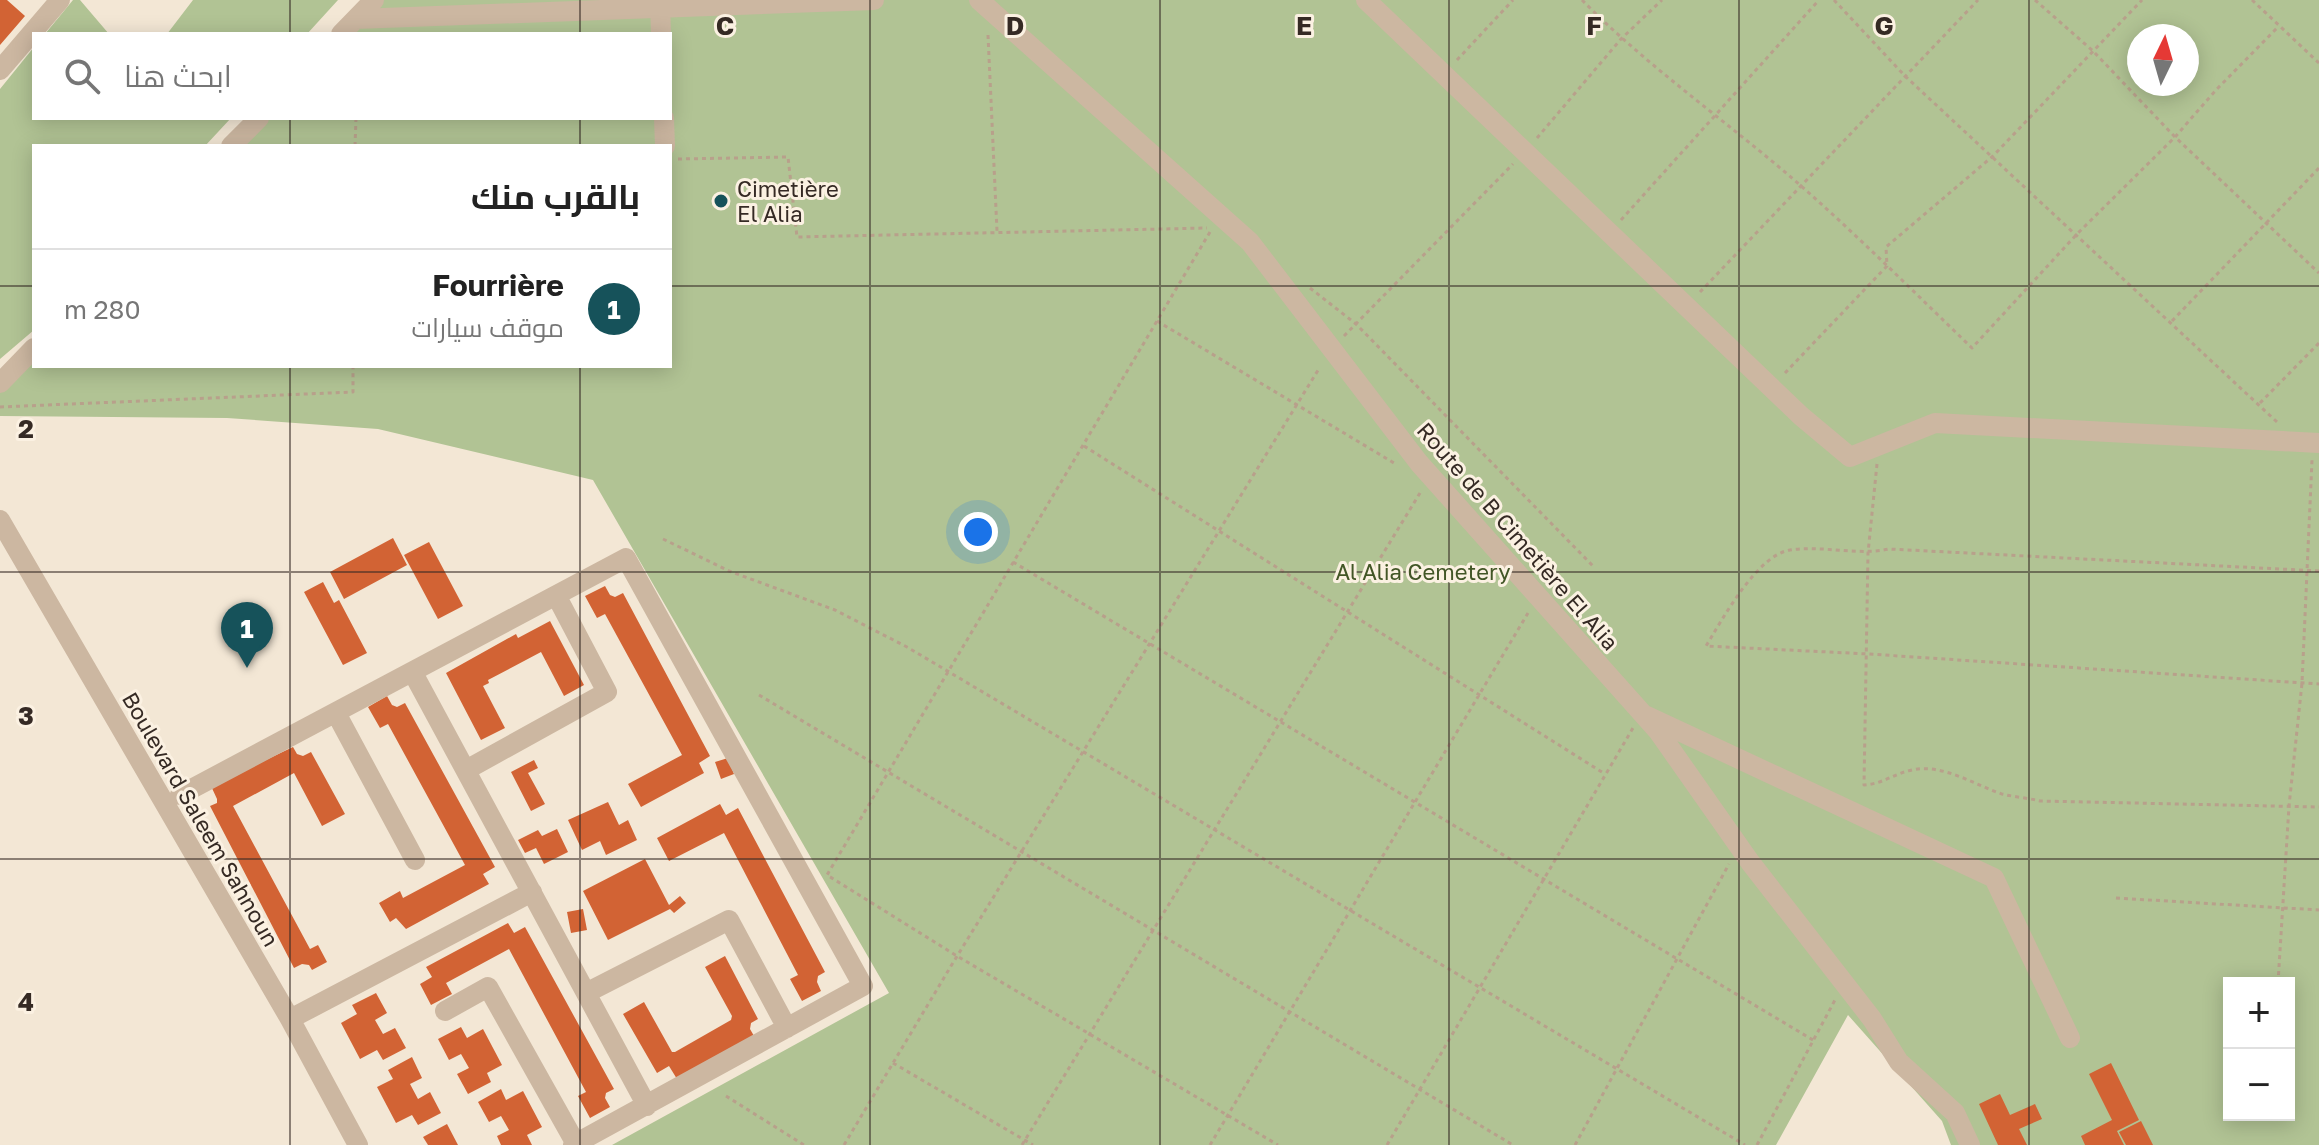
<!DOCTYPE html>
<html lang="ar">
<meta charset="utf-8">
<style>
body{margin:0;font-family:"Golos Text",Cairo,sans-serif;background:#f6f6f6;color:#222;direction:rtl}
.controls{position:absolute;right:24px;bottom:24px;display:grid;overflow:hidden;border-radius:0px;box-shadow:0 4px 20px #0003}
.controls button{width:72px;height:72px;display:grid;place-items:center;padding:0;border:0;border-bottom:2px solid #e0e0e0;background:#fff;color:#222;font:40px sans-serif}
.compass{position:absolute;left:2127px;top:24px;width:72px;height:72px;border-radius:50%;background:#fff;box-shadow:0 4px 20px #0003;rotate:5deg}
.you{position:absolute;left:978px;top:532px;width:28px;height:28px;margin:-20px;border:6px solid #fff;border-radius:50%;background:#1a73e8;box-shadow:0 0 0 12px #1a73e833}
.badge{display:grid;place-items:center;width:52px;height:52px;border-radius:50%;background:#16525a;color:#fff;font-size:26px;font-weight:700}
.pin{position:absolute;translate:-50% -66px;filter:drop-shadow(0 2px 4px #0008)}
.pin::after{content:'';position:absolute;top:42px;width:28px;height:24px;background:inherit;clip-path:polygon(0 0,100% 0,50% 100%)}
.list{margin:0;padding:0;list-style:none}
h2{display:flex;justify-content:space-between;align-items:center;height:104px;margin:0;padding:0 32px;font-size:34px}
h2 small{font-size:26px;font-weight:400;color:#767676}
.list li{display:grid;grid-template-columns:52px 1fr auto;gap:24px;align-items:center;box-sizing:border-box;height:120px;padding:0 32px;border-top:2px solid #e0e0e0}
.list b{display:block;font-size:30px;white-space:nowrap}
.list p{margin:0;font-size:26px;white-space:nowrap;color:#767676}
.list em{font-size:26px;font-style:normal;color:#767676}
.icon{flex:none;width:44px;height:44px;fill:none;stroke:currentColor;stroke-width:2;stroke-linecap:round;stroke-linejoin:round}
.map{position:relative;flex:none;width:2319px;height:1145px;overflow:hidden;direction:ltr}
.search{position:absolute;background:#fff;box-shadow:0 4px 20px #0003;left:32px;top:32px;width:640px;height:88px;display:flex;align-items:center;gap:20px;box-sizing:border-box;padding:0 28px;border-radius:0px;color:#767676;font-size:30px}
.panel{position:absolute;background:#fff;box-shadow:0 4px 20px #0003;left:32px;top:144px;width:640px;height:224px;border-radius:0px;direction:rtl}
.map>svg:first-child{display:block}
.green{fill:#b1c394;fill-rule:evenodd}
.building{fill:#d26334}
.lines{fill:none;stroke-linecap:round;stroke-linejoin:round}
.path{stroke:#b8a08b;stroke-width:3;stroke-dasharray:4 4;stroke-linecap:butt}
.minor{stroke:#ccb7a1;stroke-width:20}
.grid{fill:none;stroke:#352a24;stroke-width:2;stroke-opacity:0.55}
.poi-dot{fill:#16525a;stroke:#fbf1e2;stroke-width:3}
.labels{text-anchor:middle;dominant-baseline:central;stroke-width:6;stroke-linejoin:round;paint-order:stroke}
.poi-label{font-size:22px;fill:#352a24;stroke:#fbf1e2;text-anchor:start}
.street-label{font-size:22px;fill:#352a24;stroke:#fbf1e2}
.park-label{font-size:22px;fill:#425626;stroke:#fbf1e2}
.grid-label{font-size:26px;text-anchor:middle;font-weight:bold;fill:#352a24;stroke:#fbf1e2;stroke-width:6;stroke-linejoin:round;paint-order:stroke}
</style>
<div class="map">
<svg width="2319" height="1145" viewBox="0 0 2319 1145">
<rect width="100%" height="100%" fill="#f3e7d5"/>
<path class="green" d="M73,0H80L109,34H45Z
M193,0H338L307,34H167Z
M382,0H2319V1145H1951L1942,1121L1848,1015L1776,1145H612L889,993L593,480L378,429L227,418L0,416V370L34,338V366H670V146H239L266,118H670V34H349ZM2139,36H2187V84H2139ZM2229,983H2289V1115H2229Z
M34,47V118H231L205,146H34V330L0,359V89Z"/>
<path class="building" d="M0,0H7L25,16L0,45Z
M393,538L407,565L344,599L330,572Z
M429,542L463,606L438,619L404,555Z
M323,582L334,603L339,600L367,653L343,665L304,592Z
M605,586L610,595L615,597L623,593L710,756L699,763L704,773L641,807L628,784L682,755L605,614L597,618L585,596Z
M550,621L584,685L564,696L541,652L488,680L489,683L483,686L505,728L481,740L446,673L516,634L518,638Z
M387,696L392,705L397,707L405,703L495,867L483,874L489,884L406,929L396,918L390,922L379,903L400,891L403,898L465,865L388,724L380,728L368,707Z
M293,747L297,754L303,756L311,752L345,814L322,826L294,773L233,806L310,949L318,945L327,962L312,970L309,965L302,964L294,968L210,806L217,803V799L211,786Z
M728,758L734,774L721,779L715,762Z
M534,760L538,768L528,773L545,804L531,811L511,772Z
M608,802L619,825L628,820L637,840L606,855L600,841L582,850L568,820Z
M720,804L726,815L738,808L825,972L818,976L817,982L821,991L802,1001L790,979L798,975L724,833L669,861L657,838Z
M557,829L568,852L544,864L536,848L525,853L518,840L538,830L542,836Z
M645,859L669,905L680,896L686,903L674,913L670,909L608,940L583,891Z
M583,909L587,930L571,933L567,912Z
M508,923L514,933L525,927L614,1089L606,1093L605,1098L610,1107L590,1118L578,1096L586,1092L509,949L446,983L452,994L431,1005L420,984L432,977L426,967Z
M725,956L758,1019L751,1023L750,1029L754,1036L677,1079L669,1066L657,1073L623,1014L644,1002L672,1052H675L731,1020L732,1016L705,967Z
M376,993L387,1013L375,1020L383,1034L395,1028L406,1048L383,1060L377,1050L360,1059L341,1023L357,1014L352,1005Z
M461,1027L467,1038L483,1029L502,1065L487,1073L491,1082L468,1094L457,1074L469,1068L461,1054L449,1060L438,1039Z
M412,1057L422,1078L410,1084L418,1099L430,1092L441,1113L418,1125L412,1115L396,1123L377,1087L393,1079L388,1070Z
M2111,1063L2139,1120L2117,1131L2124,1145H2085L2081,1136L2112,1120L2089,1074Z
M501,1089L506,1100L523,1091L542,1127L527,1135L532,1145H501L497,1136L509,1130L501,1116L489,1122L478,1102Z
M2000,1094L2010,1115L2035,1104L2042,1119L2019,1129L2027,1145H1998L1979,1104Z
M2141,1121L2153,1145H2126L2119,1132Z
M447,1124L458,1145H428L423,1137Z"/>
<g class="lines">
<path class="path" d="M1582,0C1649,68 1728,122 1800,185C1859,237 1915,293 1972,348L2077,234L2175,137L2216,90L2279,26
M1834,0L1905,76L2277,422
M2035,0L2093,51L2175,137L2319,273
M2252,0L2319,63
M988,35L997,231
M1457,60L1513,0
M1537,138L1621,39L1662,0
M355,146L356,118
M678,159L788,157L797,237L1207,228
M1621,220L1819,0
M1210,232L827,875L957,956L1278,1145
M1310,288L1356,324L1593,566
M1700,292L1978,0
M1157,321L1394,463
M2172,321L2319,168
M1344,336L1513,164
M1785,373L1887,266L1886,247L1993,156L2142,0
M2260,403L2319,343
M0,407L353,392V366
M1084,446L1605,774
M1877,464L1868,553L1864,785C1883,784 1895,773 1912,770C1942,763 1975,785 2002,794C2014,797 2028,798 2040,801L2319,807
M663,539L729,571L835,610L907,647L1745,1145
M1013,562L1813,1040
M2319,571L1889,549C1856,556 1823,545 1790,550C1757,555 1722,620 1706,646L1869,654L2319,684
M759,695L1513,1145
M2116,898L2319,910
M2278,983L2289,806L2302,683L2312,460
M893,1063L1033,1145
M726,1096L804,1145
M844,1145L951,966L1320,367
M1022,1145L1420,493
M1210,1145L1528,613
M1387,1145L1633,728
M1575,1145L1729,864
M1757,1145L1835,1000"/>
<path class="minor" d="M660,0L661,34
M979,0L1250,242L1419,463L1658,731L1750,862L1872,1019L1899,1062L1955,1113L1970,1145
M1366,0L1801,416L1850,457L1935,423L2319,443
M356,19L874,0
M341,34L374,0
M0,70L60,0
M664,118L665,146
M231,146L259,118
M0,383L34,348
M0,520L290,1019L358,1145
M413,673L647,1106
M336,713L415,860
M1647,716L1994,878L2070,1038
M466,770L607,692L557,597
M180,795L626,558L863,986L573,1145
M586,993L729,920L787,1028
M445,1011L488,987L576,1144
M290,1019L532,892"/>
</g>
<path class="grid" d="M290,0V34M580,0V34M870,0V1145M1160,0V1145M1449,0V1145M1739,0V1145M2029,0V1145M290,118V146M580,118V146M0,286H34M670,286H2319M290,366V1145M580,366V1145M0,572H2319M0,859H2319"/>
<circle class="poi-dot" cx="721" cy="201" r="8"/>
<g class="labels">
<g class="poi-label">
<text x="737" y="188">Cimetière<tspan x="737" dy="25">El Alia</tspan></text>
</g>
<g class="street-label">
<text transform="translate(1518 536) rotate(49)">Route de B Cimetière El Alia</text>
<text transform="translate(201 819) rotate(60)">Boulevard Saleem Sahnoun</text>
</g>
<g class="park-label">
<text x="1423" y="571">Al Alia Cemetery</text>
</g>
</g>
<g class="grid-label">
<text x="725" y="35">C</text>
<text x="1015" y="35">D</text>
<text x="1304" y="35">E</text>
<text x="1594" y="35">F</text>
<text x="1884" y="35">G</text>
<text x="26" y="438">2</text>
<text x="26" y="725">3</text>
<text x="26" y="1011">4</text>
</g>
</svg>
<div class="controls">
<button>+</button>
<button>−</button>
</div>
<svg class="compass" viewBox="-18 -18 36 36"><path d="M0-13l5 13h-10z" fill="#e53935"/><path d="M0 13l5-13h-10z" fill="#767676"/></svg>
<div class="you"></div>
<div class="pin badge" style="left:247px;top:668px">1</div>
<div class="search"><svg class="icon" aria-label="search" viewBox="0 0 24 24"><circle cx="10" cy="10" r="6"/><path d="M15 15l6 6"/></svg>ابحث هنا</div>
<section class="panel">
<h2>بالقرب منك<small></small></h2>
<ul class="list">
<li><span class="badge">1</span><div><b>Fourrière</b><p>موقف سيارات</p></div><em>280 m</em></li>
</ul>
</section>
</div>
